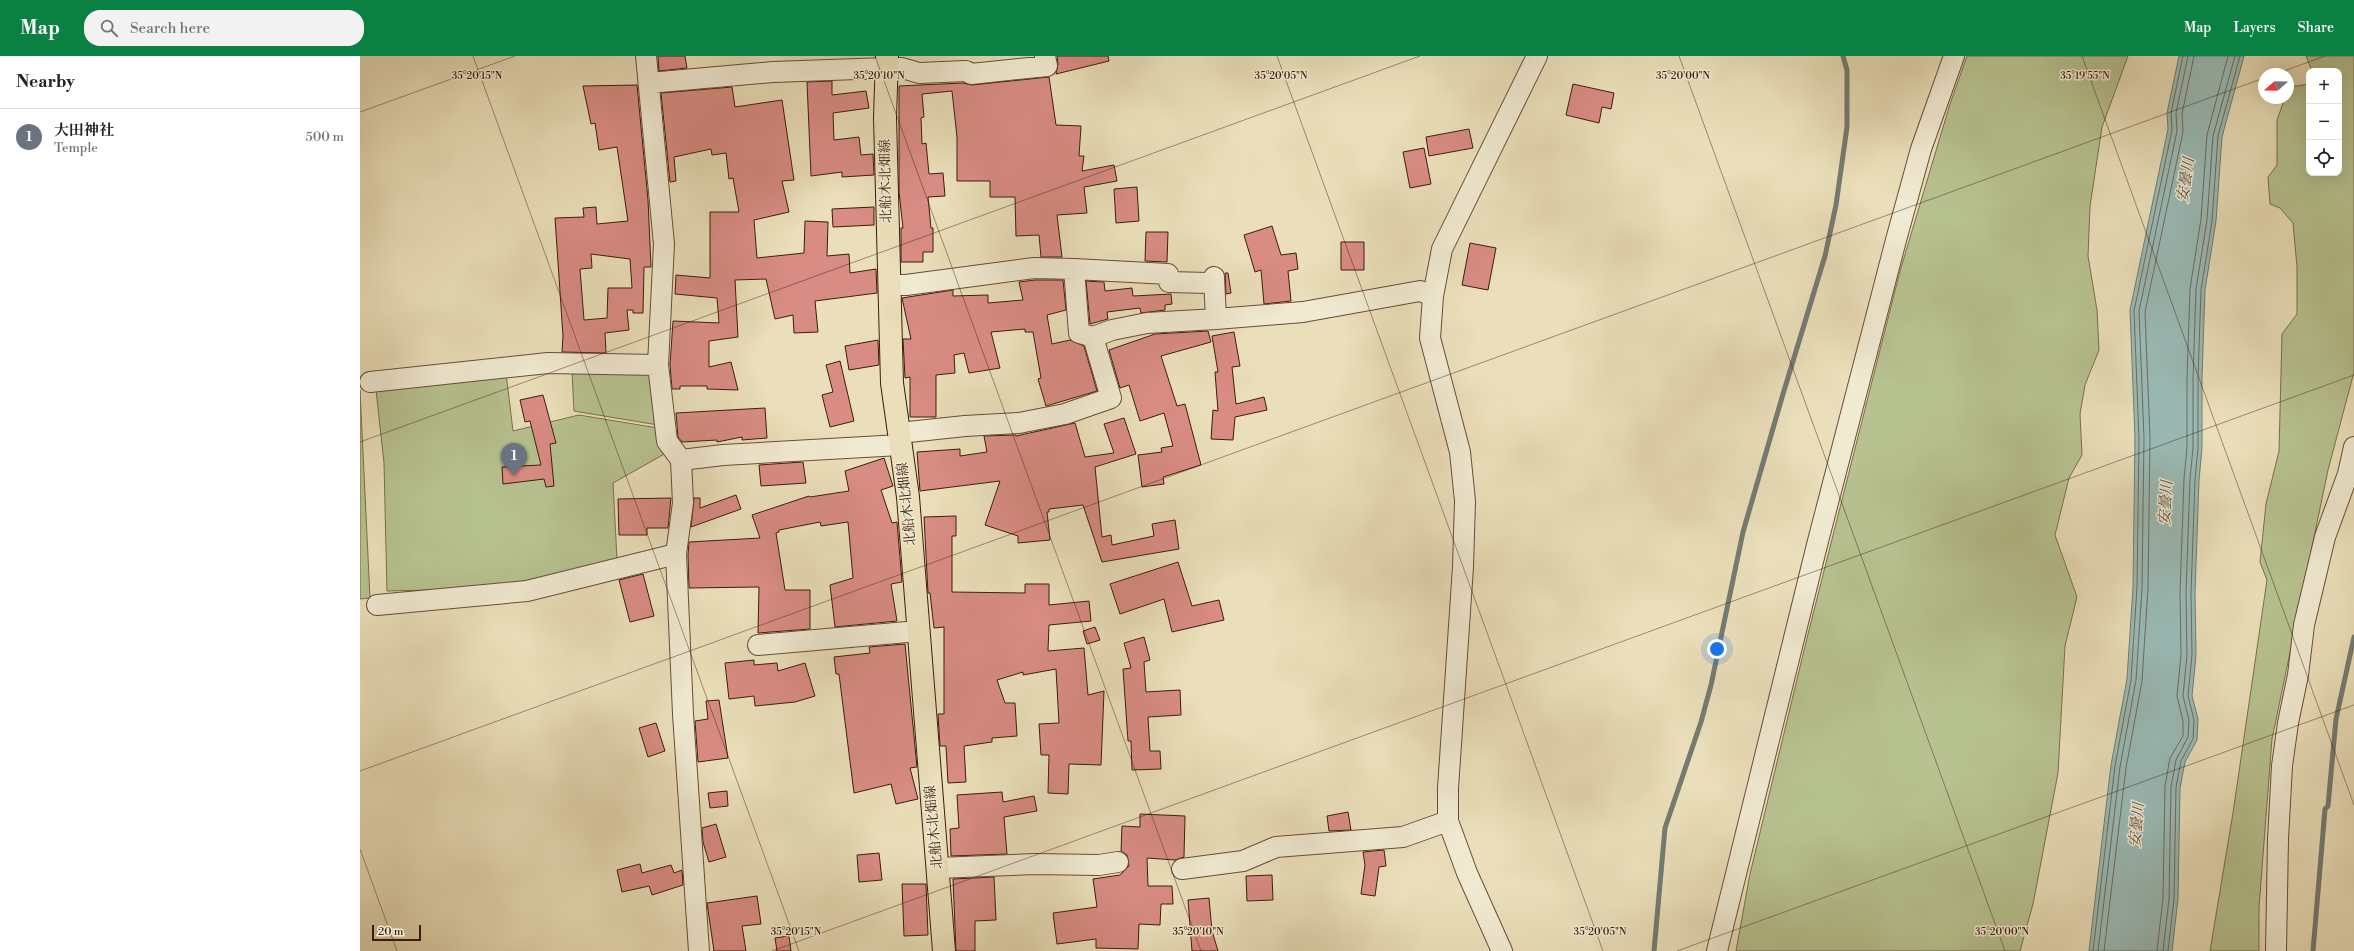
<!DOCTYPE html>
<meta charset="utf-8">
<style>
body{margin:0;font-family:"Libre Bodoni","Noto Serif JP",serif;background:#f2f2f2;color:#202124}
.controls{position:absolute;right:12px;top:12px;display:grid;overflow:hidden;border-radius:8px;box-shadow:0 4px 16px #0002}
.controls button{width:36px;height:36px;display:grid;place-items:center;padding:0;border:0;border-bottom:1px solid #e0e0e0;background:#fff;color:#202124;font:20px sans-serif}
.compass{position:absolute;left:1898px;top:12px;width:36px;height:36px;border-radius:50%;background:#fff;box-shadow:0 4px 16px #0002;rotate:250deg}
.scale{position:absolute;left:12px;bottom:10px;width:49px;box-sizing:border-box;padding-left:4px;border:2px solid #3d1c0a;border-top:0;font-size:11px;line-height:14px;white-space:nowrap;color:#3d1c0a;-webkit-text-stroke:3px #f1ead2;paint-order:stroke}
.you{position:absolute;left:1357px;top:593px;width:14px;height:14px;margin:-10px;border:3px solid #fff;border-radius:50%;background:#1a73e8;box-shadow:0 0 0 6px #1a73e833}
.badge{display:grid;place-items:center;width:26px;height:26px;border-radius:50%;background:#0b8043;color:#fff;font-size:13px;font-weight:700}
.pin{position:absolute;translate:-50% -33px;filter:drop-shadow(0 1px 2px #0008)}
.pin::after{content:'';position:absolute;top:21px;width:14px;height:12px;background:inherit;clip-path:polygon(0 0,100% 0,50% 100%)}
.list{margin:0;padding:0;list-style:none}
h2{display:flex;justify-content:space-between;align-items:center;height:52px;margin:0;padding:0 16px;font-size:17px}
h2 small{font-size:13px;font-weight:400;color:#757577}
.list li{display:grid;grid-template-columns:26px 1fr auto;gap:12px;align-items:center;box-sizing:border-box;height:56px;padding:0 16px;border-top:1px solid #e0e0e0}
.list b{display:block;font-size:15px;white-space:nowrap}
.list p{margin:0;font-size:13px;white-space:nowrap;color:#757577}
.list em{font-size:13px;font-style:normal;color:#757577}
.icon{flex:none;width:22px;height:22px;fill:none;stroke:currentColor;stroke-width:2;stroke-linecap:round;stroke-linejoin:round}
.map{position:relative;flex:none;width:1994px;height:895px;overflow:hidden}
header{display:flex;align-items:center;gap:24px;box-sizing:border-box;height:56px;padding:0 20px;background:#0b8043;color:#fff}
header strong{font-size:19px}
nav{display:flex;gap:22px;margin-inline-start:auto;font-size:14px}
.search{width:280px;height:36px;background:#f2f2f2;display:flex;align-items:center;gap:10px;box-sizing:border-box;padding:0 14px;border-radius:16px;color:#757577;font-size:15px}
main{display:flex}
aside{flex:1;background:#fff}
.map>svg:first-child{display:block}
.green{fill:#b7c290;stroke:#7a6f4d}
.water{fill:#9abbb7;stroke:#757b72}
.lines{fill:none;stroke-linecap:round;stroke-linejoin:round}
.shore{stroke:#6c6c60;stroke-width:1}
.stream{stroke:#757b72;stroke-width:5}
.building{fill:#d98c84;stroke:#3d1c0a;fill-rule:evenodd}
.minor-casing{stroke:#684d36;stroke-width:22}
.major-casing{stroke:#3d1c0a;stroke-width:24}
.minor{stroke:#f1ead2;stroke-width:20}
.major{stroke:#eadfba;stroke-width:22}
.ticks{fill:none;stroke:#3d1c0a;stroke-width:1;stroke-opacity:0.45}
.labels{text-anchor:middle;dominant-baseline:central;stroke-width:3;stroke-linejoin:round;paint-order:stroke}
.street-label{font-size:14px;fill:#3d1c0a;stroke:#f1ead2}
.water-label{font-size:15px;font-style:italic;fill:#594c3e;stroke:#f1ead2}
.ticks-label{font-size:10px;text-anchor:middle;fill:#3d1c0a;stroke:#f1ead2;stroke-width:3;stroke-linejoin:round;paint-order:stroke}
</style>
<header>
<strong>Map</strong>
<div class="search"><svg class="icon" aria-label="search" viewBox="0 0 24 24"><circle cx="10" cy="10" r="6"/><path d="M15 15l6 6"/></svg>Search here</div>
<nav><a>Map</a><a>Layers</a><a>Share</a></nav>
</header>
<main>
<aside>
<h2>Nearby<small></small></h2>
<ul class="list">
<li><span class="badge" style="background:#6b7280">1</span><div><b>大田神社</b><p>Temple</p></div><em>500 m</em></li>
</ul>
</aside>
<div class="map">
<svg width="1994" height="895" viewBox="0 0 1994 895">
<rect width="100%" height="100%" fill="#eadfba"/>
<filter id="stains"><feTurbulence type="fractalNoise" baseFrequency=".005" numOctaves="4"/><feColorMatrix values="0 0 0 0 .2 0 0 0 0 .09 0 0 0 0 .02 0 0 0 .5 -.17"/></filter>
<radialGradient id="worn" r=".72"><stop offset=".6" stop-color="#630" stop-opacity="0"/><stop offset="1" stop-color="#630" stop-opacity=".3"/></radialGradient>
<path class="green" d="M1607,0H1768L1742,71L1730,150L1728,200L1737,254L1739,294L1725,329L1720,358L1722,399L1709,422L1695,479L1717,541L1705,590L1698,717L1673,848L1660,895H1376L1390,818L1447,582L1540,215L1590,48Z
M1946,0H1994V316L1968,414L1912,683L1899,851V895H1850L1873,757L1907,524L1900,506L1906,448L1919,395L1922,278L1937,258V211L1933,167L1920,152L1910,148L1908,121L1917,109V64L1925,42H1928L1930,31L1949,28V117H1979V15H1952Z
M290,314L298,369L214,355L212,315Z
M146,317L153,375L219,359L298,372L308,396L253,427L257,503L196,520L115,533L27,535L24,407L16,334Z
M0,334L10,542L0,543Z"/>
<path class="water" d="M1819,0H1884L1862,81L1856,165L1845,234L1842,322V392L1839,424L1835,537L1836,599L1832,640L1838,663L1837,684L1825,706L1820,732L1818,843L1812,895H1729L1751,709L1767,623L1773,531L1775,382L1770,254L1808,73L1807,57Z"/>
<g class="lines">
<path class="shore" d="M1733,895L1755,710L1771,624L1777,531L1779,382L1774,255L1812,74L1811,57L1823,0
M1738,895L1760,711L1776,624L1782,532L1784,382L1779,255L1817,75L1816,57L1828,0
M1744,895L1766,712L1782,625L1788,532L1790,382L1785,256L1823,76L1822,58L1834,0
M1797,895L1803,842L1805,730L1810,702L1823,680V665L1817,640L1821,599L1820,537L1824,423L1827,391V322L1830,233L1841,163L1847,79L1868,0
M1803,895L1809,843L1811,731L1816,704L1828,681L1829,664L1823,640L1827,599L1826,537L1830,423L1833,392V322L1836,233L1847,164L1853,80L1875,0
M1808,895L1814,843L1816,731L1821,705L1833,683L1834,664L1828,640L1832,599L1831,537L1835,424L1838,392V322L1841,234L1852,165L1858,80L1880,0"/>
<path class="stream" d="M1294,895L1305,772L1341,666L1351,629L1383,476L1423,338L1465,200L1476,149L1487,71V14L1483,0
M1953,895L1965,753L1968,750L1976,663L1994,581"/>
</g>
<path class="building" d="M298,0H325L327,12L299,15Z
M697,0H748L749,5L696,18L698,8Z
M689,21L696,69L721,70L719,100H724L722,115L754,109L757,125L724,131L727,157L697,159L702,201H681L679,179L656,180L655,141H630V125H597V81L592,35L562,38L564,61L561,62L562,88L566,87L569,118L583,117L585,140L568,141L571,172H573V196H563V206H541V172H543L539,136V30L603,27L612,29Z
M472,25V39L506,35L509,52L473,57L474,84L499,81L501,99L513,98L514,119L482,121V116L451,120L447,26Z
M1213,28L1254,37L1251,53L1242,51L1239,67L1206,59Z
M277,29L288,144L291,211H284L283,257H273V254H267L269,274L245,277L246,297L202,296L203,280L195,162L224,161L223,152L236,151L237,168L268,165L257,91L239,94L235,67L231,68L223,30ZM231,198L270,203L272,232H248L247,262L224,264L220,213L232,212Z
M372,31L375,51L422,44L434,124L422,125L429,156L394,164L397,202L444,197L445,165L468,166L467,200L489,198L490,217L516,213L517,237L455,245L458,276L434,277L433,259L415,263L406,223L375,224L378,281L349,285V311L371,306L378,334L347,333V330H320V333H312L310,309L313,265L359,267L357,242L315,238L316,219L350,222V156H379L373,122L369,123L366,97L352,99L351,93L314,101L316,125L310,126L301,37Z
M1109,73L1113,92L1069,100L1066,81Z
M1064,92L1071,128L1050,132L1043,96Z
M777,131L779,165L756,167L754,133Z
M514,151V169L473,171L472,153Z
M912,170L921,199L936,197L938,213L928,215L931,245L904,248L901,214L895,216L884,179Z
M786,176H808L807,206L785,205Z
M981,186H1004V214H981Z
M1110,187L1136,192L1128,234L1102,229Z
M865,217H868L871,237L866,238Z
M675,224H703L706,254L687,259L692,288L710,284L724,290L737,335L686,350L678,323L681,322L673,276H665V273L631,276L640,312L609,317L604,297L594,299L595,317L576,319V361H550V321L545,322L543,283H551L542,242L593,234V240L628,239V247L663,244L659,226Z
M726,225L744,226L745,235L772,232L773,240L811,238L812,248L805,249V254L781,257L780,252L747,256L748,263L730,268Z
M848,275L851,286L801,300L817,350L825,348L841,409L803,421L804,428L782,431L778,399L802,396L801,392L813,390L804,357L780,365L769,329L760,332L749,294L795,278Z
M874,276L880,310L872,311L876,348L904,341L907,354L875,361L873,384L851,383L853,354L858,355L855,316H858L852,280Z
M518,284L519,309L489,314L485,290Z
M480,305L494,365L470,371L462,339L473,336L466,309Z
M183,339L196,387L190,388L194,430L186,431L184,423L143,428L142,411L181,409L170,365L165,366L160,344Z
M405,352L407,382L382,384V381L357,386V384L322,386L318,381L316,357Z
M764,362L776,398L735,411L742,481L751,479L752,489L794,480L792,468L815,464L819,493L742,506L723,449L689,453V456H687L690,484L658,487V480L625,469L640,425L560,435L557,396L600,393V400L627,396L624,380L656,379V380L715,367L725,401L754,397L744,368Z
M524,402L533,430L521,434L532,467L537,466L542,526L531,528L537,565L475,571L470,529L493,522L488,466L461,470L460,466L419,474V476L416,477L425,534H450V573L398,577L399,531L329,532L328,499L329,486L400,482L392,459L449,440L450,441L489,435L485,415Z
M443,406L446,427L401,430L399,409Z
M376,439L381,453L331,471L334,442H340V452Z
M311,442L308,472H287V479H259L258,443Z
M596,460V480H592V536L665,537V528H689V549L729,545L731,565L689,569L688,595L724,592L728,639L744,635L741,709L709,708L708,738L688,737L689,699H681L679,668L699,667L696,613L663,619V616L637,624L645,647H655L657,680L632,682V686L604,690L606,726L588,727L586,690H580L578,658H584V571L574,572L570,537H568L564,461Z
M818,506L832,550L859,544L864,564L812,576L804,543L760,558L750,528Z
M283,518L294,560L270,566L259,524Z
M735,571L740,584L727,588L723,575Z
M784,581L790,604L784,606L786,636L820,634L821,659L788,661L790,695H800L801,713L772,714L771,685H768L763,613L771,612L764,587Z
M545,588L557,711L550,712L558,743L536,748L531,728L494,737L479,618H476L474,601L510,597L509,591Z
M394,604V609L417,607L418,615L445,607L455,640L435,646L395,650L394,640L369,643L365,607Z
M359,644L368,702L338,706L335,665L348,663L346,645Z
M296,667L305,695L288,701L279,672Z
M367,735L368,750L350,752L348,737Z
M642,736L643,746L674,740L677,755L644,761L647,798L591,800L590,773L599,772L597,739Z
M988,756L991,774L969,775L967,760Z
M780,758L825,760L824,801L815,804L787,802L788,830H812L813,848H801L800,869L779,868L778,893L736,892V883L697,888L693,857L737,851L733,823L760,819L769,810L767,799L761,795L762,770L780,771Z
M356,768L366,801L349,806L343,786L342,772Z
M1024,794L1026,810L1019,811L1015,840L1001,838L1005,809L1003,796Z
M519,797L522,824L499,826L497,799Z
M280,808L282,817L311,809L314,817L322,814L323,829L292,839L289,830L262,836L257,814Z
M912,819L913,844L887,845L886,820Z
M634,821L636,864L615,865V895H596L593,823Z
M542,828H566L568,879L544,880Z
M397,840L401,868L382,870L386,895H354L347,847Z
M849,842L852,875L858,895H832L828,844Z
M429,880L431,895H417L415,882Z"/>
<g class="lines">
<g class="minor-casing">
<path id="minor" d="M286,0L304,188L298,309L307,385L321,404L323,447L316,498L323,658L339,895
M289,27L413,16L526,12H542L559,17L606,15L611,18L687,10L685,0
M714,213L808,218L809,226L848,227
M854,221L856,263L943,256L1060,235L1073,240
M529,229H546L674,212L714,213L719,277L733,281L752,274L787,267L856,263
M10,326L188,307L298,309
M539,377L605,370L659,367L705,358L751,342L733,281
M321,404L363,399L540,389
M17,549L167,535L316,498
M398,589L559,575
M578,812L675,808L739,809L758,806
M822,813L883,805L916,791L1043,781L1088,765
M1142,895L1107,817L1088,765V732L1103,511L1105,445L1100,396L1070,282L1073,240L1082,193L1177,0
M1357,895L1457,489L1536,184L1561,93L1594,0
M1916,895L1918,783L1922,710L1928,667L1938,619L1944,569L1965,481L1988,418L1994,391"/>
</g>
<g class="major-casing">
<path id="major" d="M527,0L525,62L532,327L548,441L584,895"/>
</g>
<use href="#minor" class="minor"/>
<use href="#major" class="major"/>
</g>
<path class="ticks" d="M113,0L439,895M515,0L841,895M917,0L1243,895M1319,0L1645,895M1722,0L1994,749M1916,18L1965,0M0,56L155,0M0,386L1060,0M0,715L1904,22M0,793L37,895M412,895L1994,319M1317,895L1994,649"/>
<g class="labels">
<g class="street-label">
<text transform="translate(526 125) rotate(-91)">北船木北畑線</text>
<text transform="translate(547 448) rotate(-96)">北船木北畑線</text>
<text transform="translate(574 771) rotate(-95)">北船木北畑線</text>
</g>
<g class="water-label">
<text transform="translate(1826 124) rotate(-81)">安曇川</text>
<text transform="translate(1806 447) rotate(-87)">安曇川</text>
<text transform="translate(1777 769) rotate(-85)">安曇川</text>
</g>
</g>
<g class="ticks-label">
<text x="117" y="23">35°20'15"N</text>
<text x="519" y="23">35°20'10"N</text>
<text x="921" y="23">35°20'05"N</text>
<text x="1323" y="23">35°20'00"N</text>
<text x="1725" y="23">35°19'55"N</text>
<text x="436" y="879">35°20'15"N</text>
<text x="838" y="879">35°20'10"N</text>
<text x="1240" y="879">35°20'05"N</text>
<text x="1642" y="879">35°20'00"N</text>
</g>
<rect width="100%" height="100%" filter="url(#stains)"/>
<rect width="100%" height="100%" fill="url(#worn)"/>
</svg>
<div class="controls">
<button>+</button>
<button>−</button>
<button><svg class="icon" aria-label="locate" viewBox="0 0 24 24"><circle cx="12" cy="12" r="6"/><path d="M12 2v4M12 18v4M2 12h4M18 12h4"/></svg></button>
</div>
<svg class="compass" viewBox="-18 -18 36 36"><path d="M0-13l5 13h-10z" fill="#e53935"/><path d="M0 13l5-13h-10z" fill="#757577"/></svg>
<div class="scale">20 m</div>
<div class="you"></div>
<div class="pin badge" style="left:154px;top:420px;background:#6b7280">1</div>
</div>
</main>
